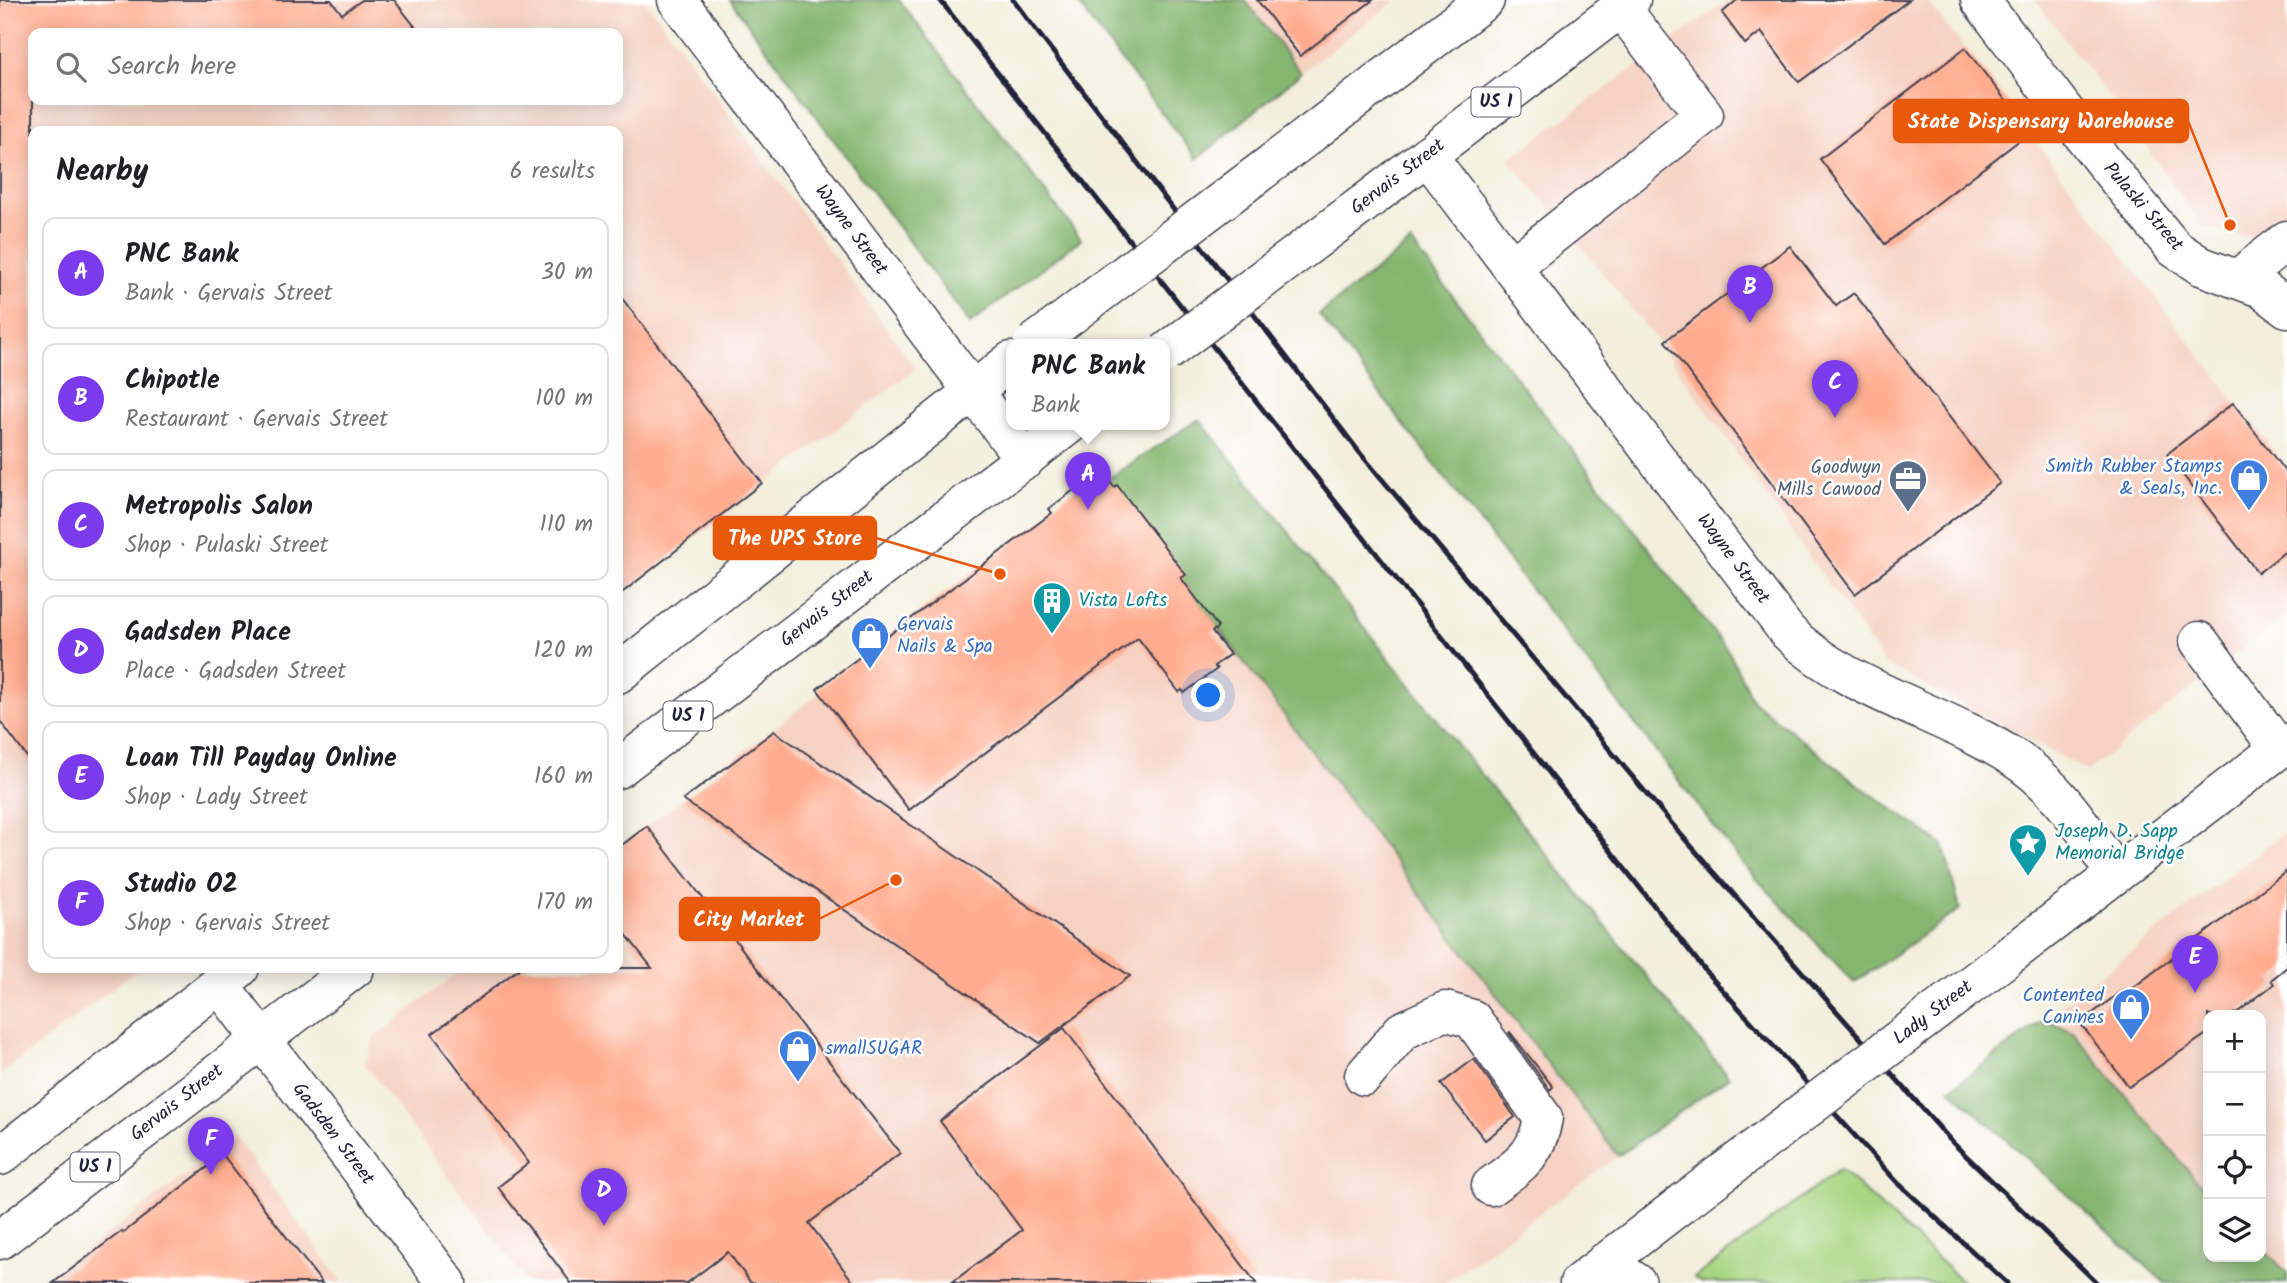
<!DOCTYPE html>
<meta charset="utf-8">
<style>
body{margin:0;font-family:Kalam,sans-serif;background:#f6f6f6;color:#202124}
.controls{position:absolute;right:21px;bottom:21px;display:grid;overflow:hidden;border-radius:14px;box-shadow:0 4px 18px #0003}
.controls button{width:63px;height:63px;display:grid;place-items:center;padding:0;border:0;border-bottom:2px solid #e0e0e0;background:#fff;color:#202124;font:35px sans-serif}
.you{position:absolute;left:1209px;top:696px;width:24px;height:24px;margin:-18px;border:5px solid #fff;border-radius:50%;background:#1a73e8;box-shadow:0 0 0 10px #1a73e833}
.badge{display:grid;place-items:center;width:46px;height:46px;border-radius:50%;background:#7c3aed;color:#fff;font-size:23px;font-weight:700}
.pin{position:absolute;translate:-50% -58px;filter:drop-shadow(0 2px 4px #0008)}
.pin::after{content:'';position:absolute;top:37px;width:24px;height:21px;background:inherit;clip-path:polygon(0 0,100% 0,50% 100%)}
.popup{position:absolute;left:1006px;top:339px;width:164px;height:91px;box-sizing:border-box;display:grid;place-content:center;border-radius:14px;background:#fff;filter:drop-shadow(0 2px 5px #0005);font-size:23px;white-space:nowrap;color:#757577}
.popup b{font-size:26px;color:#202124}
.popup::after{content:'';position:absolute;left:50%;top:100%;margin-left:-14px;border:14px solid transparent;border-top-color:#fff}
.list{margin:0;padding:0;list-style:none}
h2{display:flex;justify-content:space-between;align-items:center;height:91px;margin:0;padding:0 28px;font-size:30px}
h2 small{font-size:23px;font-weight:400;color:#757577}
.list li{display:grid;grid-template-columns:46px 1fr auto;gap:21px;align-items:center;box-sizing:border-box;height:112px;margin:0 14px 14px;padding:0 14px;border:2px solid #e0e0e0;border-radius:14px}
.list b{display:block;font-size:26px;white-space:nowrap}
.list p{margin:0;font-size:23px;white-space:nowrap;color:#757577}
.list em{font-size:23px;font-style:normal;color:#757577}
.icon{flex:none;width:38px;height:38px;fill:none;stroke:currentColor;stroke-width:2;stroke-linecap:round;stroke-linejoin:round}
.map{position:relative;flex:none;width:2287px;height:1283px;overflow:hidden}
.search{position:absolute;background:#fff;box-shadow:0 4px 18px #0003;left:28px;top:28px;width:595px;height:77px;display:flex;align-items:center;gap:18px;box-sizing:border-box;padding:0 24px;border-radius:14px;color:#757577;font-size:26px}
.panel{position:absolute;background:#fff;box-shadow:0 4px 18px #0003;left:28px;top:126px;width:595px;height:847px;border-radius:14px}
.map>svg:first-child{display:block}
.built{fill:#f6d2c3;fill-rule:evenodd}
.green{fill:#a7d582;stroke:#647c5e;stroke-width:2}
.forest{fill:#85b670;stroke:#546c56;stroke-width:2}
.building{fill:#ffac8e}
.lines{fill:none;stroke-linecap:round;stroke-linejoin:round}
.minor-casing{stroke:#414153;stroke-width:41}
.major-casing{stroke:#414153;stroke-width:41}
.minor{stroke:#fff;stroke-width:38}
.major{stroke:#fff;stroke-width:38}
.rail{stroke:#22223b;stroke-width:5}
.minor-bridge-casing{stroke:#414153;stroke-width:41;stroke-linecap:butt}
.major-bridge-casing{stroke:#414153;stroke-width:41;stroke-linecap:butt}
.minor-bridge{stroke:#fff;stroke-width:38}
.major-bridge{stroke:#fff;stroke-width:38}
.labels{text-anchor:middle;dominant-baseline:central;stroke-width:5;stroke-linejoin:round;paint-order:stroke}
.shield{fill:#fff;stroke:#646476;stroke-width:2}
.shield-label{font-size:18px;font-weight:bold;fill:#22223b}
.street-label{font-size:19px;fill:#22223b;stroke:#fff}
.shop-label{font-size:19px;fill:#366cbe;stroke:#fff;text-anchor:end}
.service-label{font-size:19px;fill:#4e5e75;stroke:#fff;text-anchor:end}
.culture-label{font-size:19px;fill:#0d838f;stroke:#fff;text-anchor:start}
.leader{fill:none;stroke:#e8590c;stroke-width:2.5}
.callout-dot{fill:#e8590c;stroke:#fff;stroke-width:2.5}
.callout{fill:#e8590c;stroke:#e8590c;stroke-width:2.5}
.callout-label{font-size:21px;text-anchor:middle;font-weight:bold;fill:#fff}
</style>
<div class="map">
<svg width="2287" height="1283" viewBox="0 0 2287 1283">
<rect width="100%" height="100%" fill="#fff"/>
<filter id="ink" filterUnits="userSpaceOnUse"><feTurbulence type="fractalNoise" baseFrequency=".0143" numOctaves="2"/><feDisplacementMap in="SourceGraphic" scale="14" xChannelSelector="R" yChannelSelector="G"/><feConvolveMatrix kernelMatrix="1 2 1 2 8 2 1 2 1" color-interpolation-filters="sRGB"/></filter>
<filter id="wash" filterUnits="userSpaceOnUse"><feTurbulence type="fractalNoise" baseFrequency=".00686" numOctaves="4" result="noise"/><feDisplacementMap in="SourceGraphic" scale="28" xChannelSelector="R" yChannelSelector="G"/><feGaussianBlur stdDeviation="1.57" result="paint"/><feColorMatrix in="noise" values="0 0 0 0 0 0 0 0 0 0 0 0 0 0 0 0 0 1.4 0 .05"/><feComposite in="paint" operator="in"/></filter>
<g filter="url(#wash)">
<rect width="100%" height="100%" fill="#f3efdc"/>
<path class="built" d="M0,0H645L916,368L618,597V131H33V968H139L0,1075ZM33,33H618V100H33Z
M1245,0H1397L1301,73Z
M1728,0H1927L2287,468V614L2087,771L1884,663L1657,340L1509,159Z
M2035,0H2287V244L2228,233L2202,225L2141,139Z
M1101,475L1618,1156L1445,1283H528L365,1065L373,1038L464,968H618V849Z
M2287,830V1272L2261,1249V1015H2208V1194L2073,1032L2045,1019Z
M235,1137L343,1283H44Z"/>
<path class="green" d="M1840,1169L1964,1283H1702L1694,1278Z"/>
<path class="forest" d="M730,0H899L1081,239L970,324Z
M1075,0H1245L1301,73L1197,159Z
M1411,242L1729,652L1753,701L1860,786L1943,845L1960,909L1854,983L1743,864L1319,315Z
M1199,419L1463,752L1729,1077L1618,1156L1106,480Z
M2045,1019L2073,1032L2208,1194V1257H2261V1249L2287,1272V1283H2165L1950,1089Z"/>
<g id="blocks">
<path class="building" d="M0,0H331L342,14L362,0H394L420,33H33V765L0,721Z
M1257,0H1373L1300,56Z
M1737,0H1909L1799,82L1761,32L1745,44L1722,13Z
M1965,48L2030,132L1885,244L1820,159Z
M1790,246L1836,306L1854,293L2000,483L1855,594L1665,341Z
M618,293L762,483L618,596Z
M2233,403L2287,474V550L2258,573L2167,454Z
M1096,473L1102,480L1106,477L1114,487L1117,485L1186,575L1181,578L1218,627L1212,632L1230,654L1214,666L1217,669L1184,693L1182,690L1179,692L1138,638L909,810L817,689L1052,513L1049,509Z
M774,731L963,861L1130,976L1040,1043L683,800Z
M647,826L900,1153L809,1223L854,1283H751L728,1252L687,1283H571L498,1187L529,1163L432,1034L520,968H652L618,924V848Z
M2287,871V967L2271,980L2274,984L2238,1012L2231,1015H2208V1033L2129,1087L2080,1023L2124,989L2126,993Z
M1064,1028L1256,1283H951L1022,1230L940,1121Z
M1510,1032L1553,1087L1550,1090L1509,1033Z
M1474,1059L1515,1117L1485,1140L1441,1084Z
M223,1155L322,1283H53L122,1231L123,1233Z"/>
</g>
</g>
<g filter="url(#ink)">
<use href="#blocks" fill-opacity="0" stroke="#414153" stroke-width="2"/>
<g class="lines">
<g class="minor-casing">
<path id="minor" d="M677,0L1025,460
M1980,0L2102,160L2174,248L2201,266L2261,288L2287,308
M1427,155L1787,631C1845,690 1944,712 2014,758C2058,786 2085,831 2115,873
M1513,266L1704,115L1621,8
M2239,278L2287,240
M2199,641L2279,749
M2001,962L2287,743
M219,984L447,1283
M1364,1076L1402,1031L1445,1011L1472,1019L1543,1118C1537,1155 1520,1165 1491,1186
M1605,1262L1637,1283
M1579,1283L1684,1202"/>
</g>
<g class="major-casing">
<path id="major" d="M1309,135L1485,0
M1362,205L1631,0
M618,674L1011,361
M618,769L1070,424
M0,1156L240,968
M0,1240L355,968"/>
</g>
<use href="#minor" class="minor"/>
<use href="#major" class="major"/>
<path class="rail" d="M940,0L1707,973L1897,1182L2007,1283
M1013,0L1360,453L1684,838L1952,1142L2097,1283"/>
<g class="minor-bridge-casing">
<path id="minor-bridge" d="M1684,1202L2001,962"/>
</g>
<g class="major-bridge-casing">
<path id="major-bridge" d="M1033,344L1309,135
M1165,353L1362,205"/>
</g>
<use href="#minor-bridge" class="minor-bridge"/>
<use href="#major-bridge" class="major-bridge"/>
</g>
</g>
<defs>
<g id="shop-pin" transform="scale(2.0125)"><path d="M0 17L-7.5 6A9.5 9.5 0 1 1 7.5 6Z" fill="#3f7fe0" stroke="#fff"/><path d="M-5-2.5h2.3a2.7 3.5 0 0 1 5.4 0H5L5.5 6h-11ZM-1.5-2.5h3a1.5 2.3 0 0 0-3 0Z" fill="#fff"/></g>
<g id="office-pin" transform="scale(2.0125)"><path d="M0 17L-7.5 6A9.5 9.5 0 1 1 7.5 6Z" fill="#5c6f8a" stroke="#fff"/><path d="M-6-3h4V-5.5h4V-3h4V5H-6ZM-1-4.5V-3h2v-1.5ZM-6 0V1H6V0Z" fill="#fff"/></g>
<g id="building-pin" transform="scale(2.0125)"><path d="M0 17L-7.5 6A9.5 9.5 0 1 1 7.5 6Z" fill="#0f9aa8" stroke="#fff"/><path d="M-4-6H4V6H1V3H-1V6H-4ZM-2.5-4.3h1.7v1.8h-1.7ZM.8-4.3h1.7v1.8H.8ZM-2.5-1h1.7V.8h-1.7ZM.8-1h1.7V.8H.8Z" fill="#fff"/></g>
<g id="sight-pin" transform="scale(2.0125)"><path d="M0 17L-7.5 6A9.5 9.5 0 1 1 7.5 6Z" fill="#0f9aa8" stroke="#fff"/><path d="M0-6L1.8-2.2L6-1.7L2.9 1.2L3.7 5.4L0 3.3L-3.7 5.4L-2.9 1.2L-6-1.7L-1.8-2.2Z" fill="#fff"/></g>
</defs>
<g fill-rule="evenodd">
<use href="#shop-pin" x="2249" y="478"/>
<use href="#office-pin" x="1908" y="479"/>
<use href="#building-pin" x="1052" y="601"/>
<use href="#shop-pin" x="870" y="636"/>
<use href="#sight-pin" x="2028" y="843"/>
<use href="#shop-pin" x="2131" y="1007"/>
<use href="#shop-pin" x="798" y="1049"/>
</g>
<g class="labels">
<g class="shield">
<rect x="1471.5" y="87.5" width="49" height="29" rx="5"/>
<rect x="663.5" y="701.5" width="49" height="29" rx="5"/>
<rect x="70.5" y="1152.5" width="49" height="29" rx="5"/>
</g>
<g class="shield-label">
<text x="1496" y="102">US 1</text>
<text x="688" y="716">US 1</text>
<text x="95" y="1167">US 1</text>
</g>
<g class="street-label">
<text transform="translate(1398 177) rotate(-37)">Gervais Street</text>
<text transform="translate(2143 207) rotate(49)">Pulaski Street</text>
<text transform="translate(851 230) rotate(53)">Wayne Street</text>
<text transform="translate(1733 559) rotate(53)">Wayne Street</text>
<text transform="translate(827 609) rotate(-38)">Gervais Street</text>
<text transform="translate(1933 1013) rotate(-37)">Lady Street</text>
<text transform="translate(177 1103) rotate(-38)">Gervais Street</text>
<text transform="translate(333 1134) rotate(53)">Gadsden Street</text>
</g>
<g class="shop-label">
<text x="2222" y="467">Smith Rubber Stamps<tspan x="2222" dy="22">&amp; Seals, Inc.</tspan></text>
<text x="897" y="625" text-anchor="start">Gervais<tspan x="897" dy="22">Nails &amp; Spa</tspan></text>
<text x="2104" y="996">Contented<tspan x="2104" dy="22">Canines</tspan></text>
<text x="825" y="1049" text-anchor="start">smallSUGAR</text>
</g>
<g class="service-label">
<text x="1881" y="468">Goodwyn<tspan x="1881" dy="22">Mills Cawood</tspan></text>
</g>
<g class="culture-label">
<text x="1079" y="601">Vista Lofts</text>
<text x="2055" y="832">Joseph D. Sapp<tspan x="2055" dy="22">Memorial Bridge</tspan></text>
</g>
</g>
<path class="leader" d="M2230 225L2188 121M1000 574L876 538M896 880L819 919"/>
<g class="callout-dot">
<circle cx="2230" cy="225" r="7"/>
<circle cx="1000" cy="574" r="7"/>
<circle cx="896" cy="880" r="7"/>
</g>
<g class="callout">
<rect x="1894" y="100" width="294" height="42" rx="7"/>
<rect x="714" y="517" width="162" height="42" rx="7"/>
<rect x="680" y="898" width="139" height="42" rx="7"/>
</g>
<g class="callout-label">
<text x="2041" y="128">State Dispensary Warehouse</text>
<text x="795" y="545">The UPS Store</text>
<text x="749" y="926">City Market</text>
</g>
</svg>
<div class="controls">
<button>+</button>
<button>−</button>
<button><svg class="icon" aria-label="locate" viewBox="0 0 24 24"><circle cx="12" cy="12" r="6"/><path d="M12 2v4M12 18v4M2 12h4M18 12h4"/></svg></button>
<button><svg class="icon" aria-label="layers" viewBox="0 0 24 24"><path d="M12 4l9 5-9 5-9-5zM3 14l9 5 9-5"/></svg></button>
</div>
<div class="you"></div>
<div class="pin badge" style="left:1088px;top:510px">A</div>
<div class="popup"><b>PNC Bank</b>Bank</div>
<div class="pin badge" style="left:1750px;top:323px">B</div>
<div class="pin badge" style="left:1835px;top:418px">C</div>
<div class="pin badge" style="left:604px;top:1226px">D</div>
<div class="pin badge" style="left:2195px;top:993px">E</div>
<div class="pin badge" style="left:211px;top:1175px">F</div>
<div class="search"><svg class="icon" aria-label="search" viewBox="0 0 24 24"><circle cx="10" cy="10" r="6"/><path d="M15 15l6 6"/></svg>Search here</div>
<section class="panel">
<h2>Nearby<small>6 results</small></h2>
<ul class="list">
<li><span class="badge">A</span><div><b>PNC Bank</b><p>Bank · Gervais Street</p></div><em>30 m</em></li>
<li><span class="badge">B</span><div><b>Chipotle</b><p>Restaurant · Gervais Street</p></div><em>100 m</em></li>
<li><span class="badge">C</span><div><b>Metropolis Salon</b><p>Shop · Pulaski Street</p></div><em>110 m</em></li>
<li><span class="badge">D</span><div><b>Gadsden Place</b><p>Place · Gadsden Street</p></div><em>120 m</em></li>
<li><span class="badge">E</span><div><b>Loan Till Payday Online</b><p>Shop · Lady Street</p></div><em>160 m</em></li>
<li><span class="badge">F</span><div><b>Studio O2</b><p>Shop · Gervais Street</p></div><em>170 m</em></li>
</ul>
</section>
</div>
